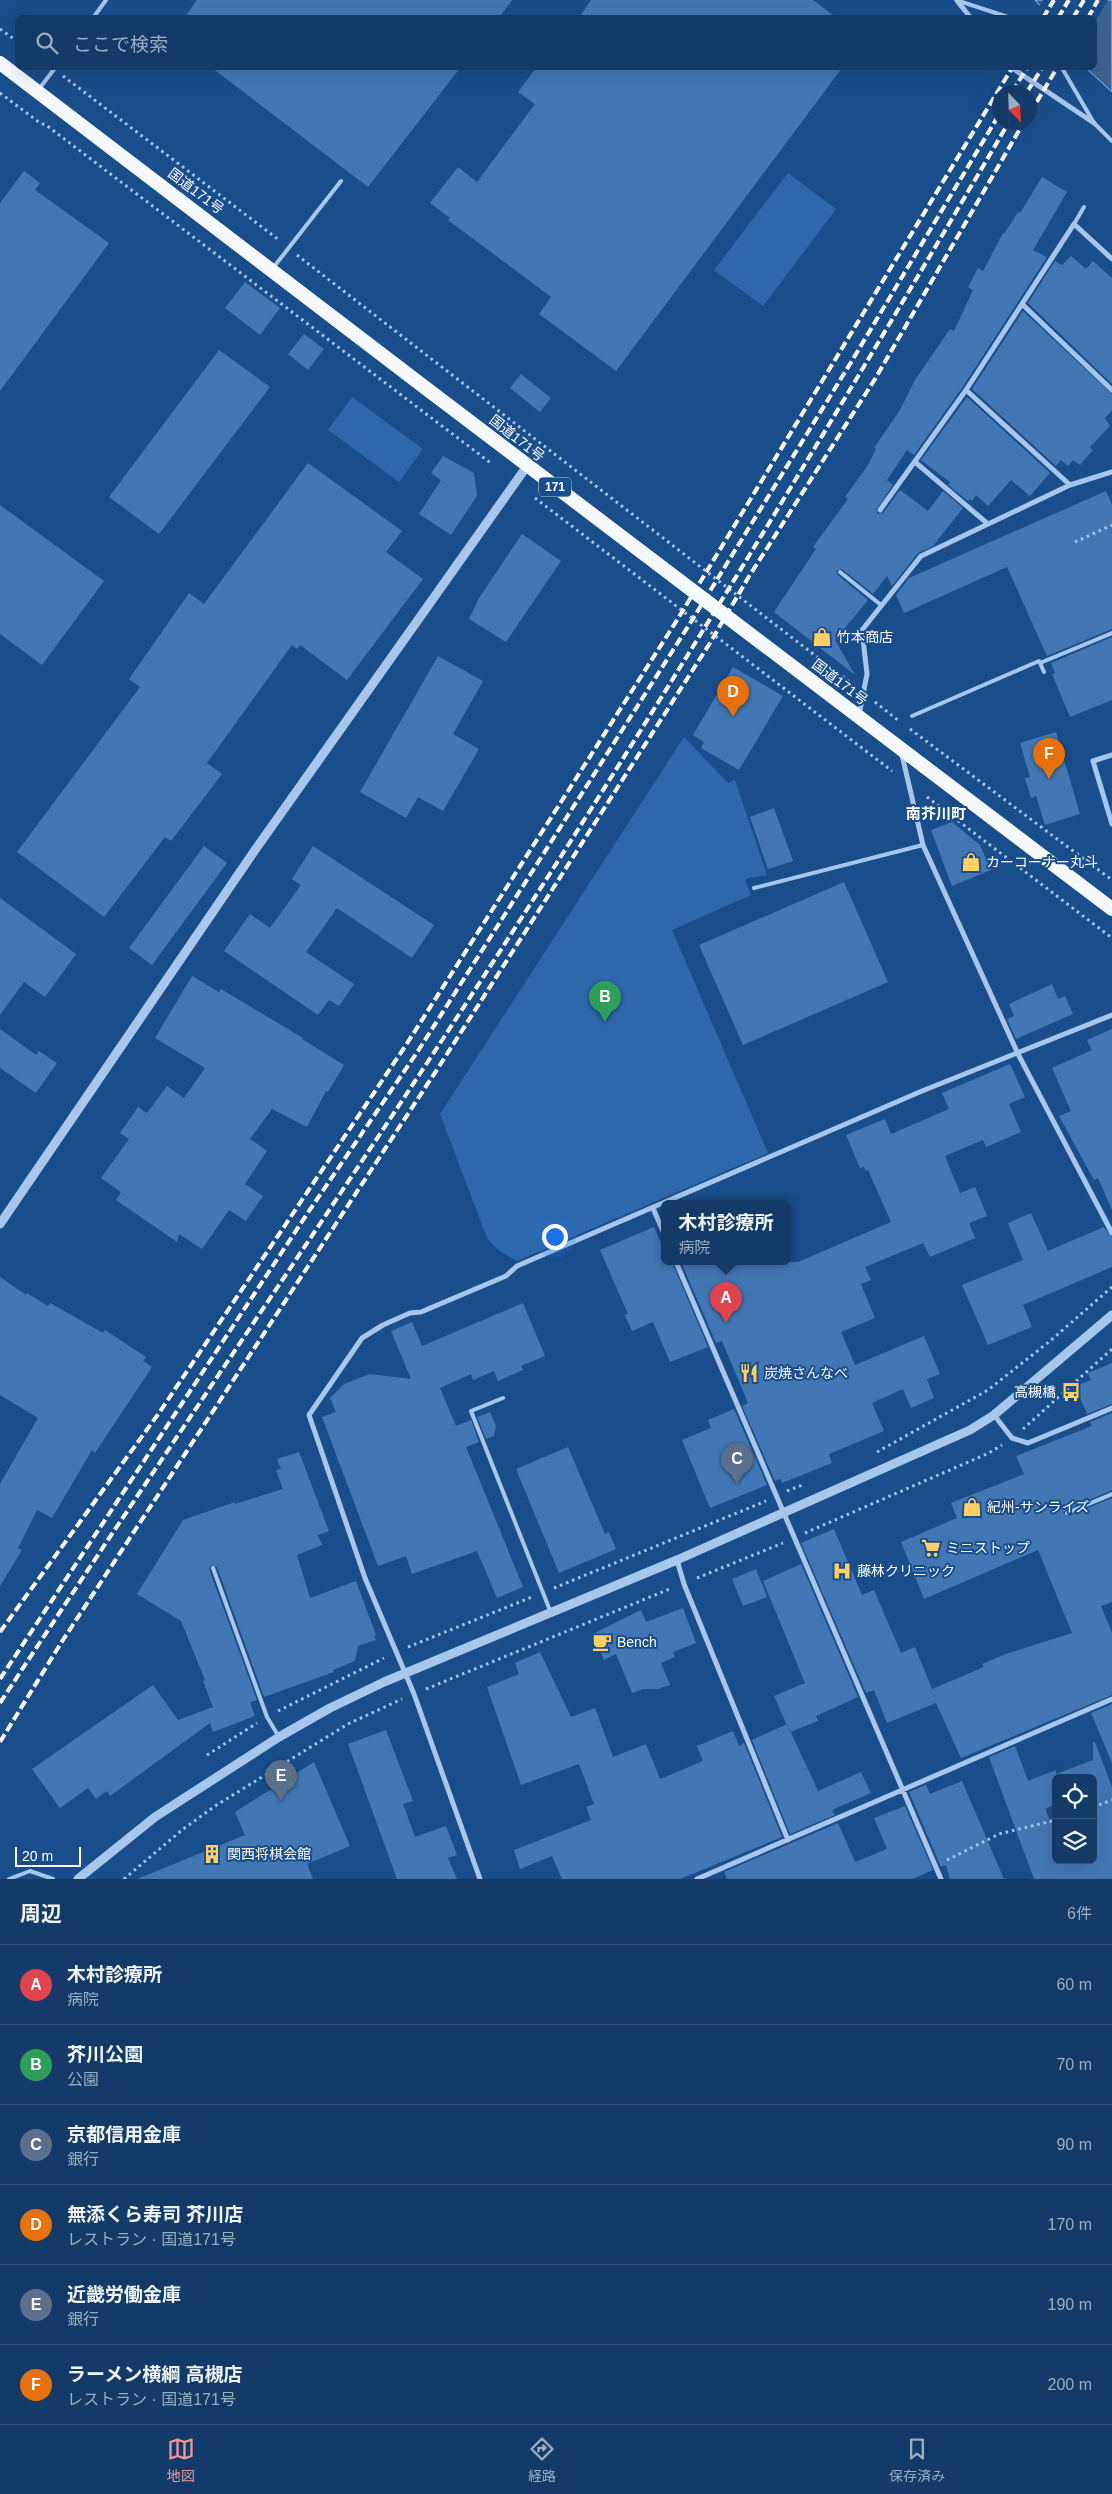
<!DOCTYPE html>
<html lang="ja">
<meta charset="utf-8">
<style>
body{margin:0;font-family:Arial,"Noto Sans JP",sans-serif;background:#204571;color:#f1f3f6}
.controls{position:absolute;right:15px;bottom:15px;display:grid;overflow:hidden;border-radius:8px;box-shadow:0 5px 20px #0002}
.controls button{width:45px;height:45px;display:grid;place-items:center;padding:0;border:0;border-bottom:1px solid #32547d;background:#133a69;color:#f1f3f6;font:25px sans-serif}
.compass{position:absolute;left:992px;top:85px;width:45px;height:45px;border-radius:50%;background:#133a69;box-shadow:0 5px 20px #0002;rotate:157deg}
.scale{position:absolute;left:15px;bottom:12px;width:66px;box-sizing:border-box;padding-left:5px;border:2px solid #fff;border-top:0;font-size:14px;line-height:18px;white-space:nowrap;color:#fff;-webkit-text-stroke:4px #194e8c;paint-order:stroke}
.you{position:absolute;left:554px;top:1236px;width:18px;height:18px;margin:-12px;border:4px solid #fff;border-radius:50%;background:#1a73e8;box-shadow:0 0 0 8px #1a73e833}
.badge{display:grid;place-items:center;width:32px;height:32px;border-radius:50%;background:#e69b98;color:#fff;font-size:16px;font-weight:700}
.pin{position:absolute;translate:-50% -41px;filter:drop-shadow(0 1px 2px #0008)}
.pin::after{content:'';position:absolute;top:26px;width:18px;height:15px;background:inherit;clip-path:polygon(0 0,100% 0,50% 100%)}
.popup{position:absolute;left:661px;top:1200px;width:130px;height:65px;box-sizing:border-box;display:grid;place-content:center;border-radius:8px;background:#133a69;filter:drop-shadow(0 1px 4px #0005);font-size:16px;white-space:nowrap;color:#9dadc0}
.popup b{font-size:19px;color:#f1f3f6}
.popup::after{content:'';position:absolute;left:50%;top:100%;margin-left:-10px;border:10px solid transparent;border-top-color:#133a69}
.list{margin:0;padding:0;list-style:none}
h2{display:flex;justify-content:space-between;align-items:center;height:65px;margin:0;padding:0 20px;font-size:21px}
h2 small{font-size:16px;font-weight:400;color:#9dadc0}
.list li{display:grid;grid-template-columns:32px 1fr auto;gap:15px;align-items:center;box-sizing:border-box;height:80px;padding:0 20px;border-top:1px solid #32547d}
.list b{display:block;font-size:19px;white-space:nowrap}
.list p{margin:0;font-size:16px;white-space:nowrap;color:#9dadc0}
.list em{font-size:16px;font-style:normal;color:#9dadc0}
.icon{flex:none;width:28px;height:28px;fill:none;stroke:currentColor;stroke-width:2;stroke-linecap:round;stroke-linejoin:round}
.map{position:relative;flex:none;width:1112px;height:1879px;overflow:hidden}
.search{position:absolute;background:#133a69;box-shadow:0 5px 20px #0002;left:15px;right:15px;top:15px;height:55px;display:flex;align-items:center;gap:12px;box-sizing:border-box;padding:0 18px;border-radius:8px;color:#9dadc0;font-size:19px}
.sheet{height:545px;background:#133a69}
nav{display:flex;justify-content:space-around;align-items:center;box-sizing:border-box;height:70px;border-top:1px solid #32547d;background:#133a69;font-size:14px;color:#9dadc0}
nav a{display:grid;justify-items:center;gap:2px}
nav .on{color:#e69b98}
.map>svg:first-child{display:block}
.green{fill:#2c68ab}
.water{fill:#3e6391;stroke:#98c2f0}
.pier{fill:#194e8c}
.building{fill:#4277b5;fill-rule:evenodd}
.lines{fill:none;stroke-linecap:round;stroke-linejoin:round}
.path{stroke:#a5c7ee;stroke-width:3;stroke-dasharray:2.5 4;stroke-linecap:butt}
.service{stroke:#a5c7ee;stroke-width:4}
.minor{stroke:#a5c7ee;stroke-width:5}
.tertiary{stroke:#a5c7ee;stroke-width:9}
.trunk{stroke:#f6faff;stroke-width:14}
.rail{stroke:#fff;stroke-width:4;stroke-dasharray:9 4;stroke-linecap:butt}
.labels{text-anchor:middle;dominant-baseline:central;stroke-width:4;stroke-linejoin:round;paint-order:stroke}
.shield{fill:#194e8c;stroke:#bacadc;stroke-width:1}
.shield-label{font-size:12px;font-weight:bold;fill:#fff}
.street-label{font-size:14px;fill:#fff;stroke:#194e8c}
.poi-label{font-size:14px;fill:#fff;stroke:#194e8c;text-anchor:start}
.neighbourhood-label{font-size:15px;font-weight:bold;fill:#fff;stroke:#194e8c}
</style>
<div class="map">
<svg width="1112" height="1879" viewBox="0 0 1112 1879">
<rect width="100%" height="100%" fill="#194e8c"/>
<path class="green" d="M788,173L836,209L763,306L714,270Z
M352,397L423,449L399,482L328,430Z
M684,737L728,783L735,780L767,875L745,879L751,895L672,930L768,1153L517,1261L498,1250L487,1238L440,1114Z"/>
<path class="water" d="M1035,0H1112V92L1086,68H1094V18L1047,14Z"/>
<path class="pier" d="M1043,0H1108L1095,22L1094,18H1045L1038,8Z"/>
<path class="building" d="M197,0H512L499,18H184Z
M591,0H813L837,18H579Z
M212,68H460L368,187Z
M536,68H842L616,371L539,314L551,297L448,220L450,218L430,203L458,167L477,182L535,104L518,92Z
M24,171L40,183L35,190L109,243L0,391V203Z
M1042,177L1067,192L1033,250L1047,257L962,388L914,455L907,450L887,480L893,485L876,510L878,514L883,513L900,490L928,511L943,491L963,508L933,546L918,553L892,586L887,576L873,594L842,569L836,571L838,575L868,600L835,640L855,675L774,612L816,549L813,547L848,499L845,497L868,465L876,449L874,448L900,410L915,380L950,329L954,331L973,290L968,287L978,268L983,271L1003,233L1004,234L1018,212L1020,213Z
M1071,256L1086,269L1093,261L1112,278V384L1028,303L1055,261L1062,265Z
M245,282L280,308L260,335L225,308Z
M1023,311L1112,394V410L1105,418L1110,426L1090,447L1093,450L1080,465L1073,460L1068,466L1061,460L1056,466L972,389Z
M304,334L324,349L308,370L288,354Z
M219,350L270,387L159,534L109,497Z
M521,374L551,398L540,412L510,388Z
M967,397L1050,473L1030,496L1011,480L988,506L976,495L972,501L970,499L968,501L948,485L950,482L921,460Z
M443,456L474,473L477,496L451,535L419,514L441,480L431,473Z
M308,463L402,531L386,552L423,579L347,680L300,645L297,649L292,645L207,763L222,774L171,841L165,837L104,917L17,852L140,687L129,679L189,593L204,604Z
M1106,491L1112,505V629L1047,656L1007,567L904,613L896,595L909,578Z
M0,505L104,581L42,665L0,634Z
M522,534L561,561L506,642L469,619L479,598Z
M1112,637V700L1070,717L1052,674L1055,673L1051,663Z
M438,656L483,681L453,734L479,749L443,811L418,797L406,818L360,792Z
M733,667L783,696L739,770L701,748L704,742L693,735Z
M1056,732L1080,814L1045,825L1036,796L1031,798L1025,778L1030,777L1020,743Z
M774,808L793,861L768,869L750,817Z
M952,822L980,845L991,870L952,886L931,830Z
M204,846L227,863L152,965L129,948Z
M313,846L434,925L412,958L337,908L306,952L354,984L339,1006L329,1000L318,1015L224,951L250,914L270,928L301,885L292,879Z
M844,882L888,982L743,1045L699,945Z
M0,898L76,954L45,997L24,982L0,1015Z
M192,976L219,992L221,989L303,1038L302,1039L344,1065L328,1092L326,1091L307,1127L272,1109L250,1139L267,1151L245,1184L263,1196L246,1221L229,1210L202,1249L179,1234L177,1242L116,1200L121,1192L101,1178L129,1139L120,1133L138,1107L147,1113L167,1086L184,1098L205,1068L155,1038Z
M1052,984L1058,999L1065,996L1073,1014L1016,1039L1007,1019L1014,1016L1009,1004Z
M0,1029L36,1055L39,1051L57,1063L36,1093L0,1068Z
M1112,1029V1210L1098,1178L1094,1180L1059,1116L1071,1111L1052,1068L1092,1050L1087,1040Z
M1010,1064L1025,1097L1009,1104L1021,1132L986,1147L983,1140L945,1156L960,1193L975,1187L987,1216L969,1223L975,1238L930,1257L923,1243L865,1267L871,1280L861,1284L875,1318L841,1332L855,1365L924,1336L940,1374L927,1379L934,1398L911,1408L903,1389L872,1403L884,1431L829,1454L832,1463L782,1483L780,1479L775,1481L742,1406L748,1403L722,1341L716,1343L681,1262H798L891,1222L868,1170L866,1171L864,1167L860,1168L846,1135L885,1119L891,1134L949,1109L942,1093Z
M1031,1213L1048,1251L1104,1227L1112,1237V1267L1023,1305L1032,1327L988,1345L962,1285L1023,1260L1008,1223Z
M654,1227L665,1252V1262H672L708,1347L670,1362L653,1322L632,1331L625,1315L628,1314L600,1250Z
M0,1277L26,1295L27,1293L48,1306L50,1303L103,1333L105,1330L146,1357L143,1361L152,1367L95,1453L92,1450L52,1518L37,1510L18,1548L22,1550L0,1586V1484L38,1418L0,1395Z
M523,1303L545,1356L521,1366L523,1370L498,1381L494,1371L473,1380L471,1374L440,1388L456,1426L471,1420L479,1442L466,1447L523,1587L497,1598L477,1551L412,1574L406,1556L378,1566L322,1417L336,1412L330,1398L344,1384L370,1374L411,1379L391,1331L412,1322L422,1346Z
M1112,1363V1404L1087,1414L1075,1386L1091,1380L1088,1373Z
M734,1409L767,1485L710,1508L682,1440L711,1428L708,1420Z
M490,1412L496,1426L494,1436L486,1439L477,1417Z
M1112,1413V1490L1066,1510L1063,1513L1068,1516L1112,1498V1602L1101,1606L1112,1633V1695L961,1758L936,1703L887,1723L874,1690L866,1693L801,1543L834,1529L862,1595L874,1590L901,1653L915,1647L932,1689L984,1667L982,1664L1006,1654L1072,1633L1038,1550L924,1599L901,1542L957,1518L951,1503L1024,1474L1016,1456L1092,1426L1090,1422Z
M568,1447L605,1534L609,1532L616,1549L559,1573L516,1469Z
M299,1452L329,1531L318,1535L322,1545L297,1555L310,1598L356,1581L376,1635L374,1636L376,1640L358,1646L355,1661L333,1670L334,1672L264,1697L217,1567L211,1565L209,1569L257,1700L250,1702L255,1716L213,1732L210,1723L110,1796L107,1791L96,1799L88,1788L60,1808L32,1769L153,1685L178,1720L213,1707L203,1681L205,1680L181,1621L137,1594L183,1520L235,1502V1504L283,1489L276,1470L281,1469L277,1459Z
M801,1564L858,1697L816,1716L818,1721L790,1732L774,1696L805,1683L763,1581Z
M756,1569L767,1597L743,1606L732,1579Z
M683,1608L696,1643L673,1652L675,1657L661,1663L670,1685L658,1689H643L632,1693L616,1654L604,1660L593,1634L641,1610L646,1622Z
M540,1652L571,1717L595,1708L613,1757L646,1744L660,1779L703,1761L697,1746L733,1731L739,1746L744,1743L782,1837L680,1879H562L552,1856L520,1869L514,1850L591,1820L586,1807L594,1804L579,1764L521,1785L487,1687L519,1674L515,1663Z
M1112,1704V1763L1091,1713Z
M787,1724L818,1791L861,1772L871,1793L832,1810L835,1815L790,1834L752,1740Z
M386,1730L413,1801L403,1804L415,1837L446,1826L457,1855L448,1858L457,1879H397L348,1744Z
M1093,1742H1095L1112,1787V1879H1034L989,1757L1015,1746L1028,1781L1056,1770V1774L1093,1760ZM1056,1778H1093V1860H1056V1833L1045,1809L1056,1804Z
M314,1762L350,1846L307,1864L313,1879H137L245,1835L235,1812Z
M962,1781L1004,1879H950L946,1865L941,1867L909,1792L926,1785L930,1794Z
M905,1806L933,1870L912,1879H727L724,1872L838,1823L855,1862L887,1849L874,1818Z"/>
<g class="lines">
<path class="path" d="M0,29L18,42
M63,76L279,240
M0,93L40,123L46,125L492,464
M297,255L852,684
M535,498L892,771
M1075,542L1112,525
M875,702L899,721
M910,729L1112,880
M927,797L1112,938
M1023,1429L1112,1349
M877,1452L988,1390L1050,1341L1112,1287
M787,1491L805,1484
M805,1533L989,1453L1002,1445
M697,1578L783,1543
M554,1588L766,1501
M408,1647L532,1597
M426,1689L672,1588
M278,1711L384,1658
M207,1755L257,1723
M1093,1807L1112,1800
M947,1860L999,1834L1056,1820
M124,1879L182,1830L215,1806L348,1724L402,1699"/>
<path class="service" d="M956,0L1011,18
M93,18L106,0
M1062,68L1094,123L1112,141
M39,89L55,68
M1074,224L1084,207
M273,268L341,181
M840,572L881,605
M1040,663L1044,672
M912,716L1039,661L1040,663L1112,633
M754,888L923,845
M503,1398L471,1411L551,1613
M1067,1513L1112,1494
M213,1568L267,1717L279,1737
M9,1879L30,1871L53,1879"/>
<path class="minor" d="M958,2L971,18
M1012,68L1094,123
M1023,305L1112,390
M966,390L1070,485
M915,462L988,524
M880,510L966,390L1074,224L1112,259
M859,715L867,674L862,630L921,556L1070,485L1112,472
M902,755L923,845L1018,1054L1112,1233
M1112,755L1093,761L1112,824
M653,1208L665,1236
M676,1262L941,1879
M994,1415L1012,1438L1028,1443L1112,1408
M677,1560L684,1584L788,1840
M480,1879L414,1694L365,1578L309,1415L362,1338L383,1325L410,1313L421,1312L506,1276L517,1266L922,1091L1112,1015
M697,1879L1112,1699"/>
<path class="tertiary" d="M0,1224L255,850L527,466
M78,1879L155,1817L279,1737L330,1708L384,1682L677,1560L970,1430L994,1415L1112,1315"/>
<path class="trunk" d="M0,63C370,346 740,628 1112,909"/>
<path class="rail" d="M1043,18L1054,0
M1058,18L1069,0
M1073,18L1084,0
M1088,18L1098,0
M1012,92L1027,68
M1027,92L1042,68
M1030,113L1057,68
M0,1632L159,1413L406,1045L679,617L1012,68
M0,1679L309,1211L418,1051L689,625L850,364L1000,113
M0,1703C141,1488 287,1275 429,1060C631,753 823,439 1009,122
M0,1742L61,1643L440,1065L710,643L748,578L875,379L1024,122"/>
</g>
<defs>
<g id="shop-bare" transform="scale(1.5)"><path d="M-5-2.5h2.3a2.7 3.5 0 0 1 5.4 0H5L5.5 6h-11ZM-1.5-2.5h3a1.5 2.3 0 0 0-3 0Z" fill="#ffcf62" stroke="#194e8c" stroke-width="2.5" paint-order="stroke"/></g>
<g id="restaurant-bare" transform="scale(1.5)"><path d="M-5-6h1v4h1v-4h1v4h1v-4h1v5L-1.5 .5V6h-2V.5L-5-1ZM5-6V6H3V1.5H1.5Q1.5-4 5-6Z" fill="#ffcf62" stroke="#194e8c" stroke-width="2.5" paint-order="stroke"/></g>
<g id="bus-bare" transform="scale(1.5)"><path d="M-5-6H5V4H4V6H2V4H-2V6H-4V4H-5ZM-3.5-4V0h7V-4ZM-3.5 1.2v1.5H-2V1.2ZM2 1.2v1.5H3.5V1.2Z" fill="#ffcf62" stroke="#194e8c" stroke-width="2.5" paint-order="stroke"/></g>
<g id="supermarket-bare" transform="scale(1.5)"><path d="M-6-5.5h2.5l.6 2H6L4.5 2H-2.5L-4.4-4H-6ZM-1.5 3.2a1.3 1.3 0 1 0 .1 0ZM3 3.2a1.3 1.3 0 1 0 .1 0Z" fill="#ffcf62" stroke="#194e8c" stroke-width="2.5" paint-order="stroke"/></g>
<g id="hospital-bare" transform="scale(1.5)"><path d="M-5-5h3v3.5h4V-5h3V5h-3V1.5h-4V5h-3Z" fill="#ffcf62" stroke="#194e8c" stroke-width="2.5" paint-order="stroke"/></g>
<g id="cafe-bare" transform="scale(1.5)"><path d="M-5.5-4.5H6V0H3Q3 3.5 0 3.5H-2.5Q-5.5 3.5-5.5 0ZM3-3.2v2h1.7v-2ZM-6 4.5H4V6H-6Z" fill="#ffcf62" stroke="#194e8c" stroke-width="2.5" paint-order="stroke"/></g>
<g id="building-bare" transform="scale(1.5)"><path d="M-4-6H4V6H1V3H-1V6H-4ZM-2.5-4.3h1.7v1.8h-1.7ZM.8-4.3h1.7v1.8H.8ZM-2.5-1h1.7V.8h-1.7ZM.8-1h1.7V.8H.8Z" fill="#ffcf62" stroke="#194e8c" stroke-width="2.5" paint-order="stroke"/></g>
</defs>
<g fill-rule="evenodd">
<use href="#shop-bare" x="822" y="637"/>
<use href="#shop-bare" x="971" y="862"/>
<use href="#restaurant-bare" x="749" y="1373"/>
<use href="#bus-bare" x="1071" y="1392"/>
<use href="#shop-bare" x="972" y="1507"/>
<use href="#supermarket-bare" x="931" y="1548"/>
<use href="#hospital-bare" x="842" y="1571"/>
<use href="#cafe-bare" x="602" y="1642"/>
<use href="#building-bare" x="212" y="1854"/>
</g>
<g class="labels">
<rect class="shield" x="539" y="477.5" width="32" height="19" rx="4"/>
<g class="shield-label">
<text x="555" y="487">171</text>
</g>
<g class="street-label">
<text transform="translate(196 191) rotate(37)">国道171号</text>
<text transform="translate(517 438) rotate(38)">国道171号</text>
<text transform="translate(840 682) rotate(37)">国道171号</text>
</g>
<g class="poi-label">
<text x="837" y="637">竹本商店</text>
<text x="986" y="862">カーコーナー丸斗</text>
<text x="764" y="1373">炭焼さんなべ</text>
<text x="1056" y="1392" text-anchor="end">高槻橋</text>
<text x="987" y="1507">紀州-サンライズ</text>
<text x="946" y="1548">ミニストップ</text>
<text x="857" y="1571">藤林クリニック</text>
<text x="617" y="1642">Bench</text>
<text x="227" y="1854">関西将棋会館</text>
</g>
<g class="neighbourhood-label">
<text x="936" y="813">南芥川町</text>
</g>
</g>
</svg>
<div class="controls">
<button><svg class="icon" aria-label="locate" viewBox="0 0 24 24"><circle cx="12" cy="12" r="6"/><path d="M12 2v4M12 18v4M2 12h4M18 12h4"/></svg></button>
<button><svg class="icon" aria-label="layers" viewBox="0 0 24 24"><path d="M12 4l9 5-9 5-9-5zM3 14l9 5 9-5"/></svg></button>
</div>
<svg class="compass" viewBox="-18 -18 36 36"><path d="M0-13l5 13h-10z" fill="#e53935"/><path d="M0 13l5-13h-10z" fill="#9dadc0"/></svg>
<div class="scale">20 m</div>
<div class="you"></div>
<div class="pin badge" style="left:726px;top:1323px;background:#e0444e">A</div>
<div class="popup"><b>木村診療所</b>病院</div>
<div class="pin badge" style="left:605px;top:1022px;background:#2e9e5b">B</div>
<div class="pin badge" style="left:737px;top:1484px;background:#5c6f8a">C</div>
<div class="pin badge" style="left:733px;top:717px;background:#e8710a">D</div>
<div class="pin badge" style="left:281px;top:1801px;background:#5c6f8a">E</div>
<div class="pin badge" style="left:1049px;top:779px;background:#e8710a">F</div>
<div class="search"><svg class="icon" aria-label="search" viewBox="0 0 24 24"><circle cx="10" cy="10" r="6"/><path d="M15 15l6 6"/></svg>ここで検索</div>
</div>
<section class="sheet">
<h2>周辺<small>6件</small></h2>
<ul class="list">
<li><span class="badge" style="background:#e0444e">A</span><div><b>木村診療所</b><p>病院</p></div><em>60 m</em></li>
<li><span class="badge" style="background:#2e9e5b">B</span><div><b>芥川公園</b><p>公園</p></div><em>70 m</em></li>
<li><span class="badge" style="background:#5c6f8a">C</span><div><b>京都信用金庫</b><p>銀行</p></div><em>90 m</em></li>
<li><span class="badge" style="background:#e8710a">D</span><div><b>無添くら寿司 芥川店</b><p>レストラン · 国道171号</p></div><em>170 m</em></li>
<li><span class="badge" style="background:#5c6f8a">E</span><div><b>近畿労働金庫</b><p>銀行</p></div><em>190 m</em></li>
<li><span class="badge" style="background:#e8710a">F</span><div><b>ラーメン横綱 高槻店</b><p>レストラン · 国道171号</p></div><em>200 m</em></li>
</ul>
</section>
<nav>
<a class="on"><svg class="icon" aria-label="map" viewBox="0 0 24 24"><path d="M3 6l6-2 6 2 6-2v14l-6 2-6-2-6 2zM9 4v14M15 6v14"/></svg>地図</a>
<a><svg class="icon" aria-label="directions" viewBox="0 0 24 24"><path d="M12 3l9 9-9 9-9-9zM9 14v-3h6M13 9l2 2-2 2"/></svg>経路</a>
<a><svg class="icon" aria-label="saved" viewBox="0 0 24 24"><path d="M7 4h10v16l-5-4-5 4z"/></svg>保存済み</a>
</nav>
